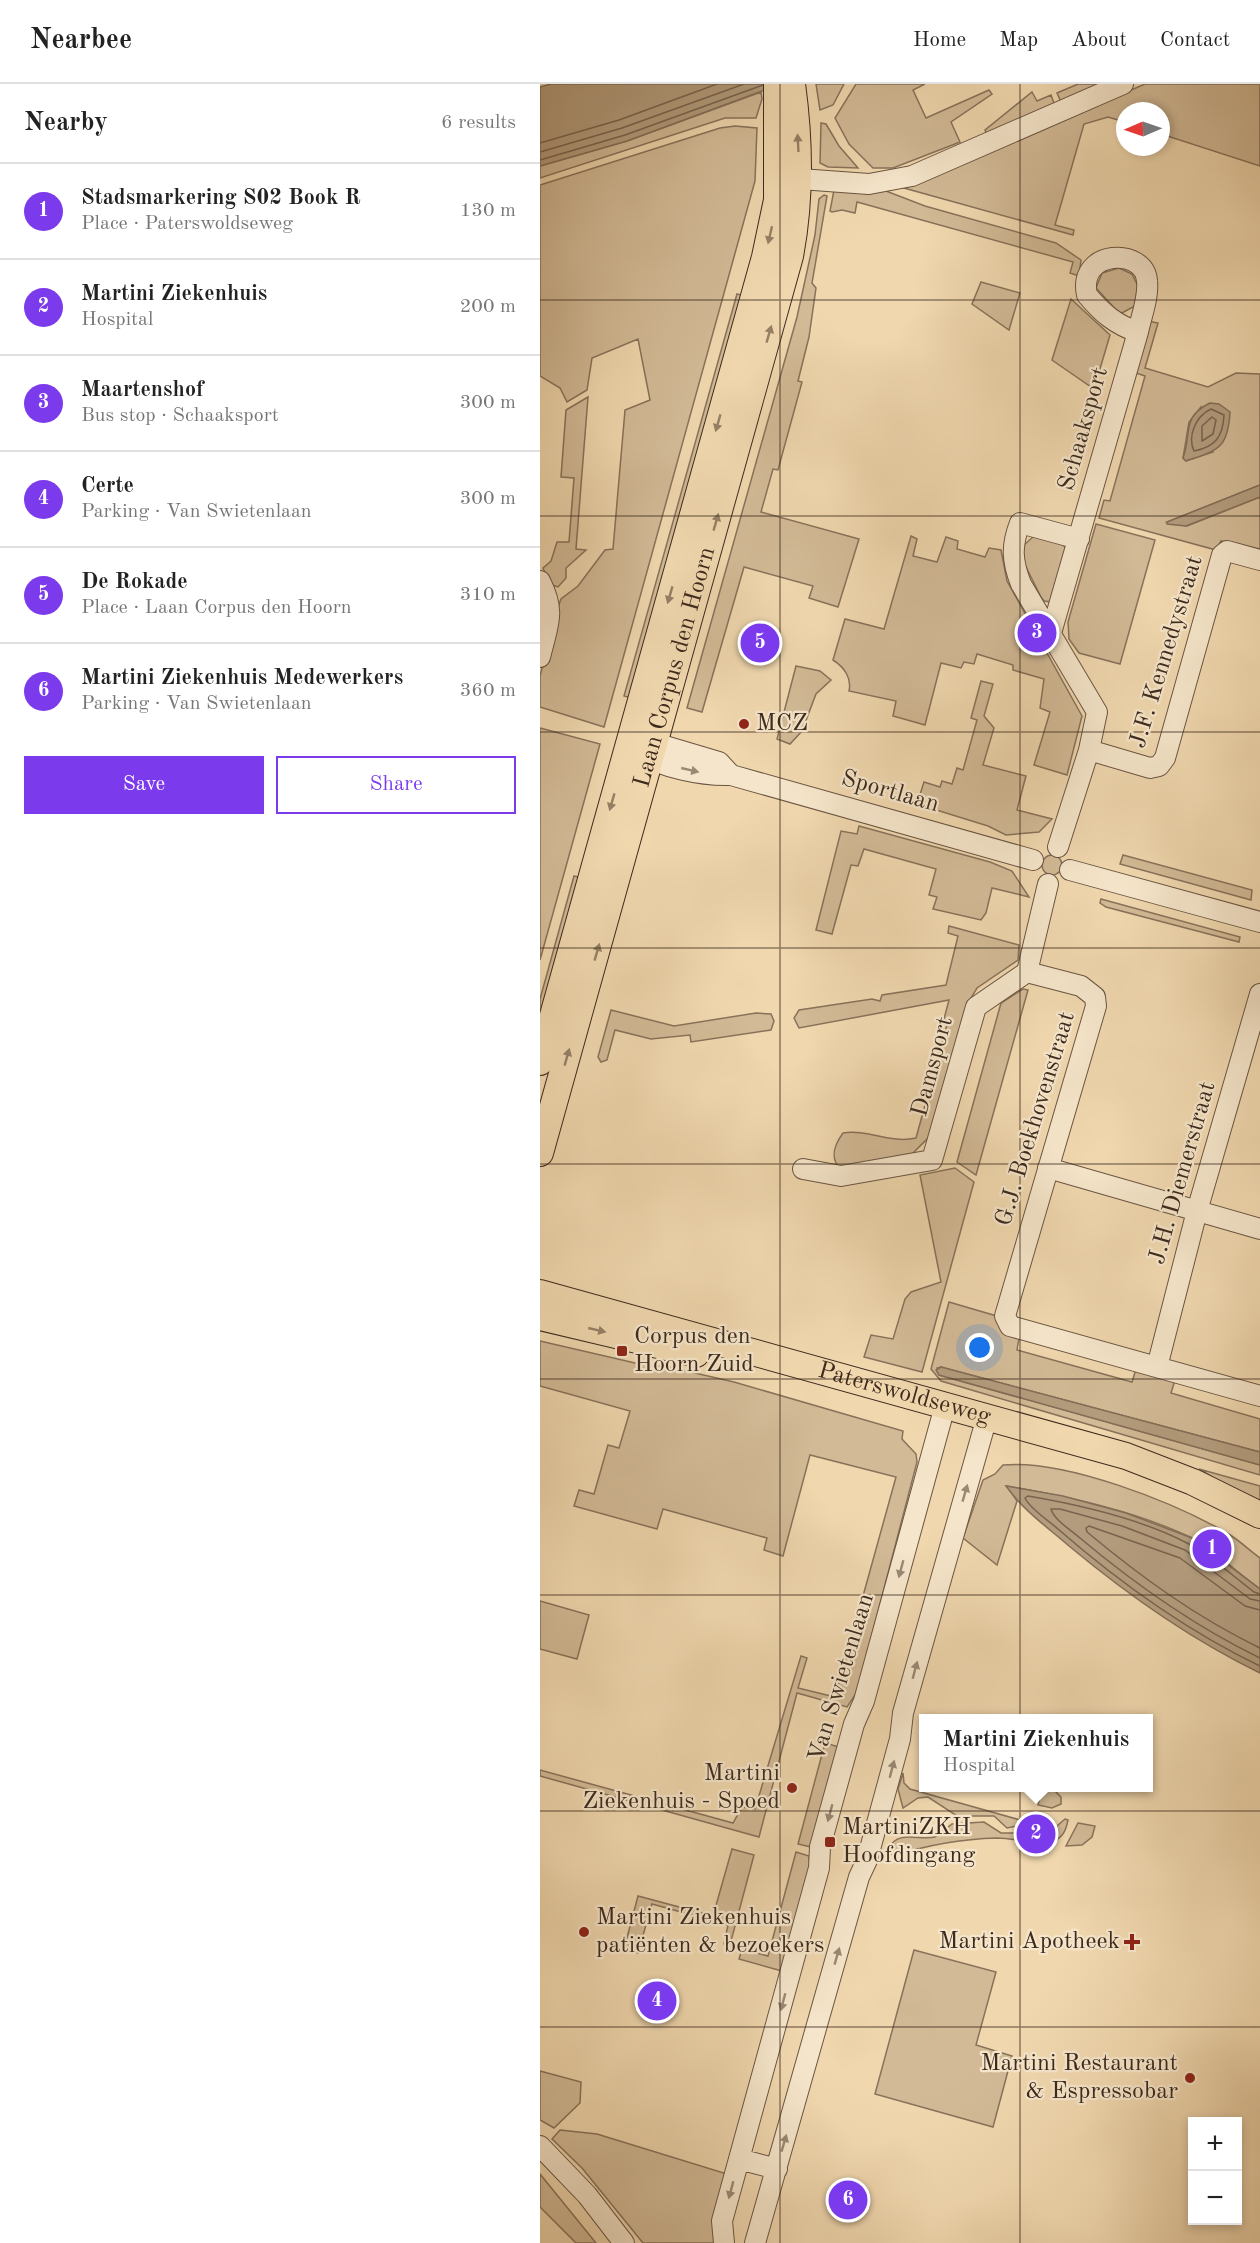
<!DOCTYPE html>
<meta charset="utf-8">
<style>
body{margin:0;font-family:"Old Standard TT",serif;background:#f6f6f6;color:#222}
.controls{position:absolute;right:18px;bottom:18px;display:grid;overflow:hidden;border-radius:0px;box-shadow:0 3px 9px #0003}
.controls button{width:54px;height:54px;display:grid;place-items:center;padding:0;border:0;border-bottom:2px solid #e0e0e0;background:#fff;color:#222;font:30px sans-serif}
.compass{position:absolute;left:576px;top:18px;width:54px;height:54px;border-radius:50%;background:#fff;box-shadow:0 3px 9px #0003;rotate:268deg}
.you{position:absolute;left:440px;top:1264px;width:21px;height:21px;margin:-15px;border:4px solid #fff;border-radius:50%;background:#1a73e8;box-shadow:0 0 0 9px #1a73e833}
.badge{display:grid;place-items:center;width:39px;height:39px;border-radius:50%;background:#7c3aed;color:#fff;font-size:20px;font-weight:700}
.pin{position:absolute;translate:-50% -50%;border:3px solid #fff;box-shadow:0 2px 6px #0006}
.popup{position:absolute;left:379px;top:1630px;width:234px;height:78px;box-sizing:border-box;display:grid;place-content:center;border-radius:0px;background:#fff;filter:drop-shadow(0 2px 4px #0005);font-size:20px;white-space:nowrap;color:#767676}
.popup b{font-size:22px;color:#222}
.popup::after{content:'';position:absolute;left:50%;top:100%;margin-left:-12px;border:12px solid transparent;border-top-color:#fff}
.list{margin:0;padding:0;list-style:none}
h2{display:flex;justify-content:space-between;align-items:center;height:78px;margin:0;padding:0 24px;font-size:26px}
h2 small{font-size:20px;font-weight:400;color:#767676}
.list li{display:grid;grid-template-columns:39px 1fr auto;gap:18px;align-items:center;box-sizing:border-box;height:96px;padding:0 24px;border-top:2px solid #e0e0e0}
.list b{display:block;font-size:22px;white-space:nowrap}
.list p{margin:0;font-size:20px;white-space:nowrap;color:#767676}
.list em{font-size:20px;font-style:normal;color:#767676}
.actions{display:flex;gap:12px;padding:18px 24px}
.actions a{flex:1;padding:14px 0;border:2px solid #7c3aed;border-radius:0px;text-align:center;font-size:21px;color:#7c3aed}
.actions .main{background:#7c3aed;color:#fff}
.map{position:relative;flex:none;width:720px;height:2159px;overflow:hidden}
header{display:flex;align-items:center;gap:36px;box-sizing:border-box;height:84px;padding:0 30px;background:#fff;border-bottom:2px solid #e0e0e0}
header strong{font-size:28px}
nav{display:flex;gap:33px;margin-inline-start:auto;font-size:21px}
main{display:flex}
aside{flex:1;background:#fff}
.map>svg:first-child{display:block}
.green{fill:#d2ba96;stroke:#88725a;stroke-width:1.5;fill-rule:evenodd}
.water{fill:#b39c7d;stroke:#846e57;stroke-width:1.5}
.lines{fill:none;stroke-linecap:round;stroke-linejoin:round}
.shore{stroke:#78634e;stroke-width:1.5}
.minor-casing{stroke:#6a5542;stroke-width:22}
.major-casing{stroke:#3d2a1e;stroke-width:28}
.minor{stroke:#f5e5ca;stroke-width:20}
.major{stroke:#f0d7ae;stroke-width:26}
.oneway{fill:#968066}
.oneway2{fill:#998874}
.grid{fill:none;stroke:#3d2a1e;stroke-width:1.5;stroke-opacity:0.55}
.poi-dot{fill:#8f2418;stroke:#f5e5ca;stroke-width:2}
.labels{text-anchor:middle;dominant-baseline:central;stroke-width:4.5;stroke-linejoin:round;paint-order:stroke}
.street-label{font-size:24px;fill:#3d2a1e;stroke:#f5e5ca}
.poi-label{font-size:24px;fill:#3d2a1e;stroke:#f5e5ca;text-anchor:start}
</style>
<header>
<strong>Nearbee</strong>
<nav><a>Home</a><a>Map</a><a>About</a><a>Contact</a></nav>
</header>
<main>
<aside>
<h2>Nearby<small>6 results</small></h2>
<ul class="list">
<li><span class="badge">1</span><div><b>Stadsmarkering S02 Book R</b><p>Place · Paterswoldseweg</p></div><em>130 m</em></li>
<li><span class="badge">2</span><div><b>Martini Ziekenhuis</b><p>Hospital</p></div><em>200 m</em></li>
<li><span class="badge">3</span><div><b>Maartenshof</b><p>Bus stop · Schaaksport</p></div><em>300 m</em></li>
<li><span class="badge">4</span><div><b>Certe</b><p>Parking · Van Swietenlaan</p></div><em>300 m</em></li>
<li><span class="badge">5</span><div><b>De Rokade</b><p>Place · Laan Corpus den Hoorn</p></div><em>310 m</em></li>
<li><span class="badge">6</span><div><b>Martini Ziekenhuis Medewerkers</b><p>Parking · Van Swietenlaan</p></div><em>360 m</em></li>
</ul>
<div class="actions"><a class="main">Save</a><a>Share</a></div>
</aside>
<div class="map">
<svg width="720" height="2159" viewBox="0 0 720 2159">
<rect width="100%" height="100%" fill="#f0d7ae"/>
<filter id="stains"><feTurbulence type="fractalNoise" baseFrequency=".00333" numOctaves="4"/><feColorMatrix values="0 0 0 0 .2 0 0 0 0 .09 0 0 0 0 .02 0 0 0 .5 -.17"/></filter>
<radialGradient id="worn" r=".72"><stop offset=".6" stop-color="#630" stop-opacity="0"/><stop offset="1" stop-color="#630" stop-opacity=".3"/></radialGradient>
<path class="green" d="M276,0H304L293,21L280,26Z
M316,0H385L373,6L386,34L449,6L452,10L411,38L420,58L353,84H333L309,60L295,34Z
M538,0H562L521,18L517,9Z
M605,0H720V82L621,50V27H585V38L568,33L544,40L515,141L534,146L533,151L364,104Z
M221,8L222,15L216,34H185L0,94V82L87,57Z
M492,8L497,17L511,11L515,22L447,51L445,46Z
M281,39L286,40L299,62L318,84L288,83L280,79Z
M195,42L217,44L215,97L64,643L0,623V592L17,526L21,515L38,502L65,466L73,465L85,326L110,316L98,255L52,274L47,306L27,318L20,304L0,292V101L180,44Z
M294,106L346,107L385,122L516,159L541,176L539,192L530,189L533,178L317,118L315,129L302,126L292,128L290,127Z
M284,111L287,112L272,199L276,204L269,253L258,297L262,298L238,386L233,385L221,428L319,455L298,523L269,514L273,502L204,483L162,628L147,624L257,233L275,151L279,115Z
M579,184L592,190L600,206L595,222L580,230L556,204L562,189Z
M441,198L480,209L469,246L432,220Z
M197,210L205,212L92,614L84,612Z
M531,215L570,251L554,305L512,276Z
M608,237L618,239L605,284L668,303L696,289L720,290V401L627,438L647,442L720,413V468L681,457L676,466L559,434L564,416L570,417L605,292L593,288ZM661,323L673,368L646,377L643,374L649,338Z
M48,313L36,465L46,466L26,484V494L18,503L9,500L3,484L11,477L17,458H29L34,394L21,393L26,326Z
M556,440L615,456L580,580L539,569L529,555L528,538Z
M495,451L520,459L525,463V469L511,518L504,517L501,513L484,479L483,462Z
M371,452L377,455L373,472L397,478L406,453L418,457L417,465L445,473L449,464L461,466L467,497L542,632L527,691L494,681L510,628L500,624L504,595L473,586V581L437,570L434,580L424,578L421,584L401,579L385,641L353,632L356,617L309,607C312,594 304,583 293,576L305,535L344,545Z
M256,582L280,587L291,596L276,610L262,647L250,660L237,655Z
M441,597L453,600L444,632L454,644L443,681L486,692L477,726L512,735L499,748L466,751L448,742L377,720L384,698L400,703L402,697L412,700L417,684L423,686L437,636L431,634Z
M0,644L60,660L0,876Z
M319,742L450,778L472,787L489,813L452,804L446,829L441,836L393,825L397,813L389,811L396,785L324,765L318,782L311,781L292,850L276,846L301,747L317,750Z
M502 781a10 10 0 1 1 20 0a10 10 0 1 1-20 0Z
M583,771L712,806L711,816L580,780Z
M34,792L43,794L0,947V915Z
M561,815L700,853L699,858L566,823L560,819Z
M409,842L479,861L478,876L437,904L431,914L389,1053L370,1072L300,1085C289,1073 295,1060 303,1049C328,1045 350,1060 376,1054L408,937L404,935L409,916L259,944L254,934L259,926L332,915L340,917L342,911L406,901L418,852L408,849Z
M483,905L488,906L436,1091L417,1078L461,919Z
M71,926L134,942L216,929L231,930L234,937L231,946L151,958L150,951L111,955L75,946L67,976L61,978L58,973Z
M415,1084L434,1098L382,1288L324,1273L331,1251L353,1255L365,1215L371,1208L401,1198L380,1091Z
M409,1218L460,1233L479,1254L477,1266L592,1298L596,1285L635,1296L631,1309L720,1335V1368L401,1283L397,1284L399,1291L720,1381V1391L401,1297L391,1285Z
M0,1257L95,1279L133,1284L194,1298L363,1347L362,1355L376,1370L377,1378L317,1608L307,1623L257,1609L219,1753L0,1692V1686L193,1739L202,1723L215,1725L261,1572L267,1574L258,1604L295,1613L356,1393L270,1371L243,1472L224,1466L227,1454L123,1425L117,1445L34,1422L39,1406L54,1410L68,1361L79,1364L90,1327L0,1302Z
M463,1381C525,1375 633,1418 687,1449C699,1456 709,1466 720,1474V1505C700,1491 671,1463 650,1453C592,1426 529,1413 467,1402L477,1417L457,1481L423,1454L443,1396L455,1390Z
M659,1385L720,1402V1422Z
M0,1517L49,1531L37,1575L0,1565Z
M285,1659L299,1663L271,1763L258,1760Z
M363,1689L364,1699L370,1705L491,1739L467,1744L454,1732H417L388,1713L378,1714L363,1724L358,1705Z
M482,1704H512L521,1713V1720L512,1724L498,1721L501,1709Z
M525,1735L528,1736C526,1746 523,1754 513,1757C496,1761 474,1754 457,1754C421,1755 387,1761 353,1772L348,1765C358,1745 379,1757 395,1753L412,1740L444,1738L461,1749H502L510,1748Z
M538,1739L555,1742L552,1753L542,1761L526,1762Z
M192,1765L214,1771L190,1861L184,1860L188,1841L112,1820L98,1869L84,1865L98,1812L173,1832Z
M256,1768L269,1772L270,1781L242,1887L199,1875L202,1865L228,1872Z
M374,1866L456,1888L436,1961L472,1972L453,2043L335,2010Z
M0,1987L41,1998L40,2019L14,2044L0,2036Z
M20,2046L57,2050L187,2090L178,2159H103L42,2084L12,2055Z
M0,2090L56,2159H36L0,2123Z"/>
<path class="water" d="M11,0H241L87,57L0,82V3Z
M670,319L679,320L690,328C688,365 678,366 646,377L643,374C652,350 641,333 670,319Z
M720,401V413L646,442L627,440V438Z
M401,1283L720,1368V1381L399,1291L396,1286Z
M466,1402L523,1412L586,1429L652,1454L720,1505V1589C650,1555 589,1512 529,1462C507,1443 483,1426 466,1402Z"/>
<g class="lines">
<path class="shore" d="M0,59L79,36L177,0
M0,68L82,44L204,0
M0,76L85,51L223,1
M671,325L684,331C683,353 675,363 654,367C647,352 656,332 671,325Z
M672,333L676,336L673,350L662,357V342Z
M720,1510L714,1508C694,1493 669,1470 647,1459C599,1434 541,1421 488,1412L485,1414C490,1425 508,1436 518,1445C580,1499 645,1546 720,1582
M720,1517L710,1515L645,1466L582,1442L520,1425H511C514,1436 531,1446 540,1454C596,1501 654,1542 720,1574
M720,1526L705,1522L640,1474L549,1442L546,1444L547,1448C601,1493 656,1533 720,1564"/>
<g class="minor-casing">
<path id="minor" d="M246,94L329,100L372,92L583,0
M0,497C16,528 8,540 0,573
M511,549L598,248C601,233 609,213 607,197C605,163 537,165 547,211C562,229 576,241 598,248
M100,661L115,659L179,678L191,691
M549,666L610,684L619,682L625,674L682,471L687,467L720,476
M98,668C122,684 162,692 191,691L493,776
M518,763L549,666L557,628L481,500C472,477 471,462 480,439L539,455
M530,786L720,838
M487,888L541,902L555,913L556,922L465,1232L470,1242L720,1312
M508,1084L720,1145
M263,1085L301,1092L392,1076L436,923L487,888L508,800
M617,1283L657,1127L720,910
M0,2062L47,2111L84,2159
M199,2075L237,2085
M184,2159L182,2137L279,1784L280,1763L314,1640L324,1617L405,1322
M215,2159L319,1793L327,1776L360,1655L363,1629L447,1333"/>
</g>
<g class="major-casing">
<g id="major">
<path d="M0,978L225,173L237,116V0"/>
<path id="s1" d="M0,1069L250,172C261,114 260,58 252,0"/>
<path id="s2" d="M0,1209L586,1372L653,1398L720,1431"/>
<path d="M0,1233L156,1270"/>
</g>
</g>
<use href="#minor" class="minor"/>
<use href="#major" class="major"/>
</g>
<defs><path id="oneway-solid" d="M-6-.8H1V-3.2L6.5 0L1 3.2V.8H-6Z" transform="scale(1.5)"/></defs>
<g class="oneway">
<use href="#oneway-solid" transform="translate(258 59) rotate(-93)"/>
<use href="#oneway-solid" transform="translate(230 151) rotate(103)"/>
<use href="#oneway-solid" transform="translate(229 250) rotate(-74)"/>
<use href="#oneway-solid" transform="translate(178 339) rotate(106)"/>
<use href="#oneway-solid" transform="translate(176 438) rotate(-74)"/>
<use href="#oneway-solid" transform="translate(130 511) rotate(106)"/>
<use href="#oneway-solid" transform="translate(72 718) rotate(106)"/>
<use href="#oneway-solid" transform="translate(57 868) rotate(-74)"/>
<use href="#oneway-solid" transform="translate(27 973) rotate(-74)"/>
<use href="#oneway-solid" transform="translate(57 1246) rotate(13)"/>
</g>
<g class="oneway2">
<use href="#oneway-solid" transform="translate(150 686) rotate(13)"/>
<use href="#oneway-solid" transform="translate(425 1409) rotate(-74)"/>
<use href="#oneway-solid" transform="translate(361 1485) rotate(105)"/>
<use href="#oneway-solid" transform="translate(375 1586) rotate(-75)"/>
<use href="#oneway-solid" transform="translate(352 1685) rotate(-75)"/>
<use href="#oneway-solid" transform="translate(290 1729) rotate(105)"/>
<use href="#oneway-solid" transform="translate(297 1872) rotate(-74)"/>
<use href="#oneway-solid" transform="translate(243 1918) rotate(105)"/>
<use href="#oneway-solid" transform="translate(244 2059) rotate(-74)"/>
<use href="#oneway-solid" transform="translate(191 2106) rotate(105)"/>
</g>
<path class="grid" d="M240,0V2159M480,0V2159M0,216H720M0,432H720M0,648H720M0,864H720M0,1080H720M0,1295H720M0,1511H720M0,1727H720M0,1943H720"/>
<g class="poi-dot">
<circle cx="204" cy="640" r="6"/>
<rect x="76" y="1261" width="12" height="12" rx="3"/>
<circle cx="252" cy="1704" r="6"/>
<rect x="284" y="1752" width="12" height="12" rx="3"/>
<circle cx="44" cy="1848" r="6"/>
<path d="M589 1849h6v6h6v6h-6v6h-6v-6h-6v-6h6z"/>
<circle cx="650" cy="1994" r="6"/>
</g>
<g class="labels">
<g class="street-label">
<text transform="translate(544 345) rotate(-74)">Schaaksport</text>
<text transform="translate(627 568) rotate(-73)">J.F. Kennedystraat</text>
<text stroke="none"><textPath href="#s1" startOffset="504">Laan Corpus den Hoorn</textPath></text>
<text transform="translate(350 708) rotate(16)">Sportlaan</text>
<text transform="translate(393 983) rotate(-75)">Damsport</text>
<text transform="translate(496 1035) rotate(-73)">G.J. Boekhovenstraat</text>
<text transform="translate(643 1089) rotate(-74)">J.H. Diemerstraat</text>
<text stroke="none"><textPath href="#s2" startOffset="378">Paterswoldseweg</textPath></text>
<text transform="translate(302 1594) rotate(-73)">Van Swietenlaan</text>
</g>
<g class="poi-label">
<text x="216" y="640">MCZ</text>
<text x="94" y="1253">Corpus den<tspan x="94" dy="28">Hoorn Zuid</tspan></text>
<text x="240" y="1690" text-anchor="end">Martini<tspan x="240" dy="28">Ziekenhuis - Spoed</tspan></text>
<text x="302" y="1744">MartiniZKH<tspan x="302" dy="28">Hoofdingang</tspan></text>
<text x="56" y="1834">Martini Ziekenhuis<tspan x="56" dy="28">patiënten &amp; bezoekers</tspan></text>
<text x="580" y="1858" text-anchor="end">Martini Apotheek</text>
<text x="638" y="1980" text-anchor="end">Martini Restaurant<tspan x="638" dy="28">&amp; Espressobar</tspan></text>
</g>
</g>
<rect width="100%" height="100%" filter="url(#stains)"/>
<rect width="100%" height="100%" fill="url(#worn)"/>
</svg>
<div class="controls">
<button>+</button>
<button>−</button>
</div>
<svg class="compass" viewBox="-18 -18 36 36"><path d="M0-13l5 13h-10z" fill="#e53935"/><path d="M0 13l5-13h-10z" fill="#767676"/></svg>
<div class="you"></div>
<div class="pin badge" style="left:672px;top:1465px">1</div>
<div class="pin badge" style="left:496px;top:1750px">2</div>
<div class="popup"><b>Martini Ziekenhuis</b>Hospital</div>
<div class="pin badge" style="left:497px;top:549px">3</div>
<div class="pin badge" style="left:117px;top:1917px">4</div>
<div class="pin badge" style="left:220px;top:559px">5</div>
<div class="pin badge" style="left:308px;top:2116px">6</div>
</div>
</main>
